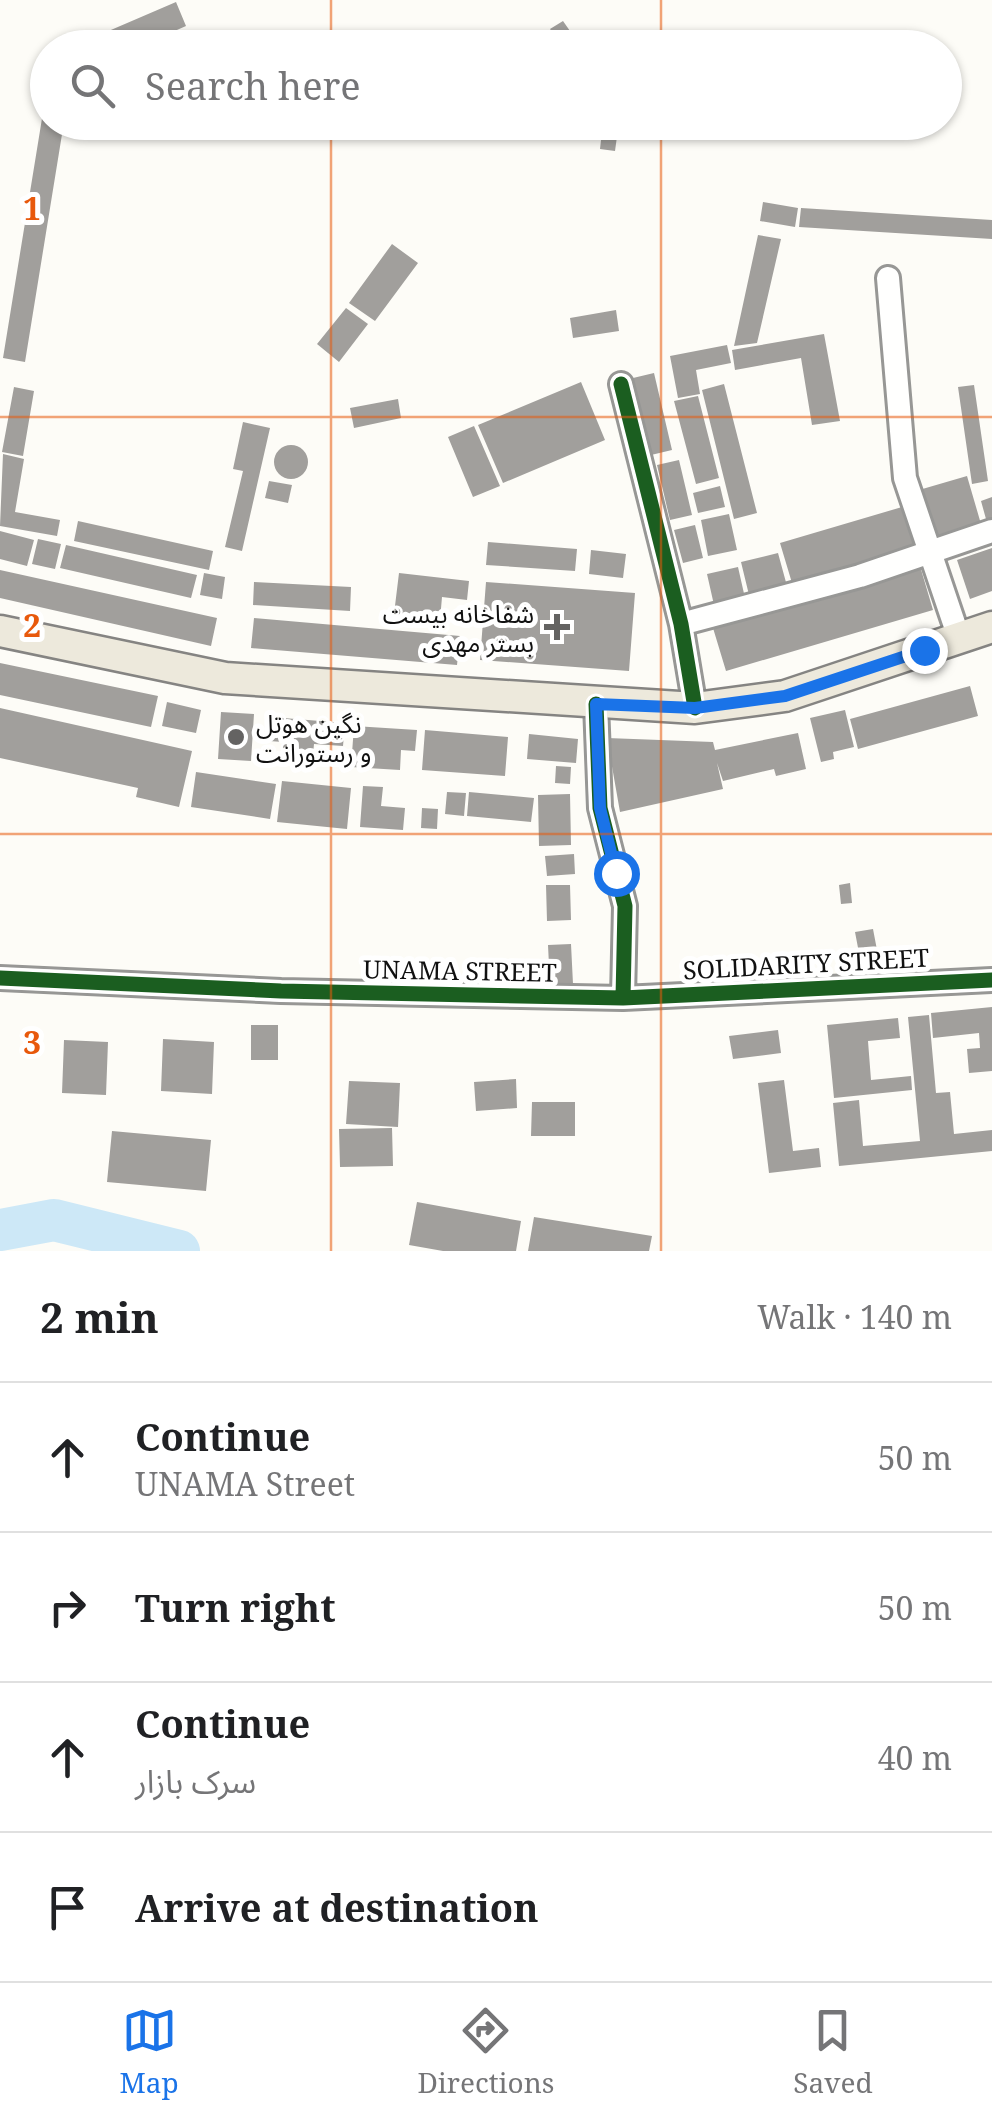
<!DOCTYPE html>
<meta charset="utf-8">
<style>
body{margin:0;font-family:"Noto Serif","Noto Sans Arabic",serif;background:#f6f6f6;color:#202124}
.stop{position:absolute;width:30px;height:30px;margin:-22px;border:8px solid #1a73e8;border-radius:50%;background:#fff}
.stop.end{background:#1a73e8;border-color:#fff;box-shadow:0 2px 10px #0008}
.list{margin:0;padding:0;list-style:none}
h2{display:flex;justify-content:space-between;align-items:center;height:130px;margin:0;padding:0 40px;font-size:42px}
h2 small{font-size:32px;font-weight:400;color:#757577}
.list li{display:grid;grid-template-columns:65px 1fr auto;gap:30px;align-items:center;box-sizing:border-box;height:150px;padding:0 40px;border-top:2px solid #e0e0e0}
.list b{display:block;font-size:38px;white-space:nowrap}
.list p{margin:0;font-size:32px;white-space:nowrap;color:#757577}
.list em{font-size:32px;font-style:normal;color:#757577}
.icon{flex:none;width:55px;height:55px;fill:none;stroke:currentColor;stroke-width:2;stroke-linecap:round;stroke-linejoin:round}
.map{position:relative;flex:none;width:992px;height:1251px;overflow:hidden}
.search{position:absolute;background:#fff;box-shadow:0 2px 8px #0004;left:30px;right:30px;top:30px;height:110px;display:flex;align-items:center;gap:25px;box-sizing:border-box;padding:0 35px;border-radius:55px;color:#757577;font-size:38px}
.sheet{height:730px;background:#fff}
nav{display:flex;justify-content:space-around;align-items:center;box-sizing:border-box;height:140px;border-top:2px solid #e0e0e0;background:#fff;font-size:28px;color:#757577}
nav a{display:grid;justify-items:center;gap:5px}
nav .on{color:#1a73e8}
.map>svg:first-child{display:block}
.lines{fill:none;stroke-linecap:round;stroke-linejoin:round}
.river{stroke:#cde8f7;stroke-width:42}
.building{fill:#a19f9c}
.minor-casing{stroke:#979795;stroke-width:28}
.major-casing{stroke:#858482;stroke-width:35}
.minor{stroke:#fffffe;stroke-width:22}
.major{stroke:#ede9dc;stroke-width:30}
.cycleway-casing{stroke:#fff;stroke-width:21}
.cycleway{stroke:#1b5e20;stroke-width:15}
.route{stroke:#1a73e8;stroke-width:12}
.grid{fill:none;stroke:#e8590c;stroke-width:2.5;stroke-opacity:0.55}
.poi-dot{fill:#646362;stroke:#fff;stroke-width:4}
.labels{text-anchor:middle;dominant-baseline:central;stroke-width:10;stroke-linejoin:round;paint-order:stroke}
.poi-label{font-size:25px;fill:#111;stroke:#fff;text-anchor:end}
.street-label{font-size:25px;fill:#111;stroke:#fff}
.grid-label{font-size:32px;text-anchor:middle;font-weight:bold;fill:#e8590c;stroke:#fff;stroke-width:10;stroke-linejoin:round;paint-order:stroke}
</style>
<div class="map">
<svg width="992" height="1251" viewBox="0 0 992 1251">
<rect width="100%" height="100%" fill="#fdfcf7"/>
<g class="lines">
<path class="river" d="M0,1230L54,1220L179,1251"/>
</g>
<path class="building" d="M176,2L186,26L136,48H69Z
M563,21L570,31L557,39L550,29Z
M580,31L586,40L574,48H568L564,42Z
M45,100L48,122H64L25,362L3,358Z
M547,122H571L572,130L549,134Z
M603,122H619L615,151L600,149Z
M763,202L798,208L795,227L760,221Z
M801,208L992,220V239L799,227Z
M758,235L781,239L757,343L734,346Z
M392,244L418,263L375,321L349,303Z
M346,308L368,324L339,362L317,344Z
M616,310L619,331L573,338L570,318Z
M824,334L840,421L812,425L801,358L735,370L732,350Z
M727,345L731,363L696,370L700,394L678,398L670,356Z
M654,373L672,450L651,455L633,378Z
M581,382L605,440L503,483L478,425Z
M724,384L757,513L734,519L702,390Z
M974,385L988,481L972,484L958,387Z
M14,387L34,391L23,456L2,452Z
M698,396L719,478L696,484L674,401Z
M398,399L401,418L354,428L350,408Z
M243,422L270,428L242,551L225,547L243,471L233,469Z
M474,426L500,486L473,497L448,437Z
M274 462a17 17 0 1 1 34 0a17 17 0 1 1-34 0Z
M3,454L24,459L15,512L60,520L57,536L0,526Z
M679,460L692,515L670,520L657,465Z
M967,476L981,524L934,538L919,490Z
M269,481L292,485L288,503L265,498Z
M720,486L725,507L698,513L693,493Z
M992,497V518L986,519L981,501Z
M902,507L914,546L792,583L780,543Z
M729,514L737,550L708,556L701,520Z
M78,521L213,551L209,570L74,541Z
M695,525L703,558L683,563L674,530Z
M0,531L34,540L27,566L0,559Z
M38,539L61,544L55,569L32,564Z
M488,542L577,549L575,571L486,565Z
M66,545L197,575L191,598L60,568Z
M992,548V591L970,599L957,560Z
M591,550L626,554L623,578L589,574Z
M778,553L787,586L749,595L741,562Z
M920,566L933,610L726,671L713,628Z
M738,567L745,598L714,605L707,574Z
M0,570L217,618L211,646L0,598Z
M204,573L225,577L222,599L200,595Z
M399,573L469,581L467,600L442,597L440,620L394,614Z
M254,582L351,587L350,611L253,605Z
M486,582L635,593L629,671L480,660Z
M254,618L460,636L457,665L251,648Z
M0,663L158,696L151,727L0,695Z
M970,686L978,716L858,749L850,719Z
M167,702L201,710L196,733L162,726Z
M0,708L192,751L179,807L136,797L138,788L0,758Z
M845,710L854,747L833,752L834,759L821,762L810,718Z
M221,712L254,714L251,761L218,759Z
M271,717L345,723L343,746L314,744L312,765L281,763L283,742L269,741Z
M354,726L417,730L415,751L401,750L400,770L351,767Z
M425,730L508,737L505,776L422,770Z
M798,733L806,769L776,776L774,769L723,781L717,763L723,789L620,812L607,738L713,742L715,750Z
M529,734L578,739L576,763L527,759Z
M556,766L571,767L570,784L555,783Z
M196,772L276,784L270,819L191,807Z
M282,781L351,788L347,829L277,822Z
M363,786L383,787L381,806L405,808L403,830L360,827Z
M447,792L466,793L464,816L445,814Z
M469,792L534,798L531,822L467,816Z
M570,794L571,845L539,846L538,795Z
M422,808L438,809L437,829L421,828Z
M574,854L575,874L547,876L545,856Z
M850,883L852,903L841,904L839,885Z
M546,885H570L571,920L547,921Z
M873,929L877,950L859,953L855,932Z
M571,944L573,984L550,986L548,945Z
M992,1007V1071L969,1073L967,1049L980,1048L979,1033L933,1038L931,1013Z
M929,1015L936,1093L950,1092L954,1134L992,1130V1151L839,1166L833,1103L859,1100L863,1146L920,1141L908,1017Z
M898,1018L900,1038L868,1041L871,1080L911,1076L912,1090L834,1098L827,1025Z
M251,1025H278V1060H251Z
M778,1030L781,1053L733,1059L729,1036Z
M163,1039L214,1042L212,1094L161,1091Z
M64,1040L108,1042L106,1095L62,1093Z
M516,1079L517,1108L476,1111L474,1082Z
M784,1080L793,1151L819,1148L821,1167L769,1173L758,1083Z
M349,1081L400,1083L398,1127L346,1124Z
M532,1102H575V1136H531Z
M392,1128L393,1166L340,1167L339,1129Z
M112,1131L211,1140L206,1191L107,1182Z
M417,1202L521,1221L516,1251H443L409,1245Z
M534,1217L652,1236L649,1251H528Z"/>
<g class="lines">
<g class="minor-casing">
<path id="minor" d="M888,278L905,478L959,638
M621,384L681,624L695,708
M681,624L860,576L992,531
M0,978L281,991L623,998L625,906L600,808L596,704
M623,998L992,980"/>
</g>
<g class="major-casing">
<path id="major" d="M0,631L225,678L695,708L785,696L992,627"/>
</g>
<use href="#minor" class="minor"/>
<use href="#major" class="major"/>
<g class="cycleway-casing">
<path id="cycleway" d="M621,384L681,624L695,708
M0,978L281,991L623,998L625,906L600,808L596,704
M623,998L992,980"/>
</g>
<use href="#cycleway" class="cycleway"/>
</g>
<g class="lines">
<path class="route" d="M616,873L600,808L596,704L695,708L785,696L924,650"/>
</g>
<path class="grid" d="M331,0V48M661,0V48M331,122V1251M661,122V1251M0,417H992M0,834H992"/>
<g class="poi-dot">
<path d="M552 612h10v10h10v10h-10v10h-10v-10h-10v-10h10z"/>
<circle cx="236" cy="737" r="10"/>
</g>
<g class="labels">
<g class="poi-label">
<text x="534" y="613">شفاخانه بیست<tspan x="534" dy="29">بستر مهدی</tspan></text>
<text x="256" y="723" text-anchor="start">نگین هوتل<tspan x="256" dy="29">و رستورانت</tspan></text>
</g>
<g class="street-label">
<text transform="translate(806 963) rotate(-3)">SOLIDARITY STREET</text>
<text transform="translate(460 970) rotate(1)">UNAMA STREET</text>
</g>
</g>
<g class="grid-label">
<text x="32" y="220">1</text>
<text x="32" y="637">2</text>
<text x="32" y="1054">3</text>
</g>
</svg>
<div class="stop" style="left:616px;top:873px"></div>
<div class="stop end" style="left:924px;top:650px"></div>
<div class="search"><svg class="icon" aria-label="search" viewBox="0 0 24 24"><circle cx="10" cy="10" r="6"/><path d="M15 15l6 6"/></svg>Search here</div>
</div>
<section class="sheet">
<h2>2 min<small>Walk · 140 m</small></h2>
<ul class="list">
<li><svg class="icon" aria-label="ahead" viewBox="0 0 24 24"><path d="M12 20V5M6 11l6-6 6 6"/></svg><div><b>Continue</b><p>UNAMA Street</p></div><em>50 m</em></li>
<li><svg class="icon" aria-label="right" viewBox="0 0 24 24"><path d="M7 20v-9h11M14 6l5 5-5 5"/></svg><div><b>Turn right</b></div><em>50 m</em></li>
<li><svg class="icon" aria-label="ahead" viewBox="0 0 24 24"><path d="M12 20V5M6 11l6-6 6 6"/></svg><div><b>Continue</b><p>سرک بازار</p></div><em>40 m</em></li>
<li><svg class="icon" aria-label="arrive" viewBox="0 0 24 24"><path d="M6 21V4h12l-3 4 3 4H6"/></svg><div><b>Arrive at destination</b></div></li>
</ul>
</section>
<nav>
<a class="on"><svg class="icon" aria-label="map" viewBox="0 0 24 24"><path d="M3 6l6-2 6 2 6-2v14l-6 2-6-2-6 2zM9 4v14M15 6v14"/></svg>Map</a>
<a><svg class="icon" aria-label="directions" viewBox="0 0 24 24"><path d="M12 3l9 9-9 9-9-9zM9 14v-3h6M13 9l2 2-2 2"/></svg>Directions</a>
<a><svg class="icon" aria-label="saved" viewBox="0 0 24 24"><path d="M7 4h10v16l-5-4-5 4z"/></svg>Saved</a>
</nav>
